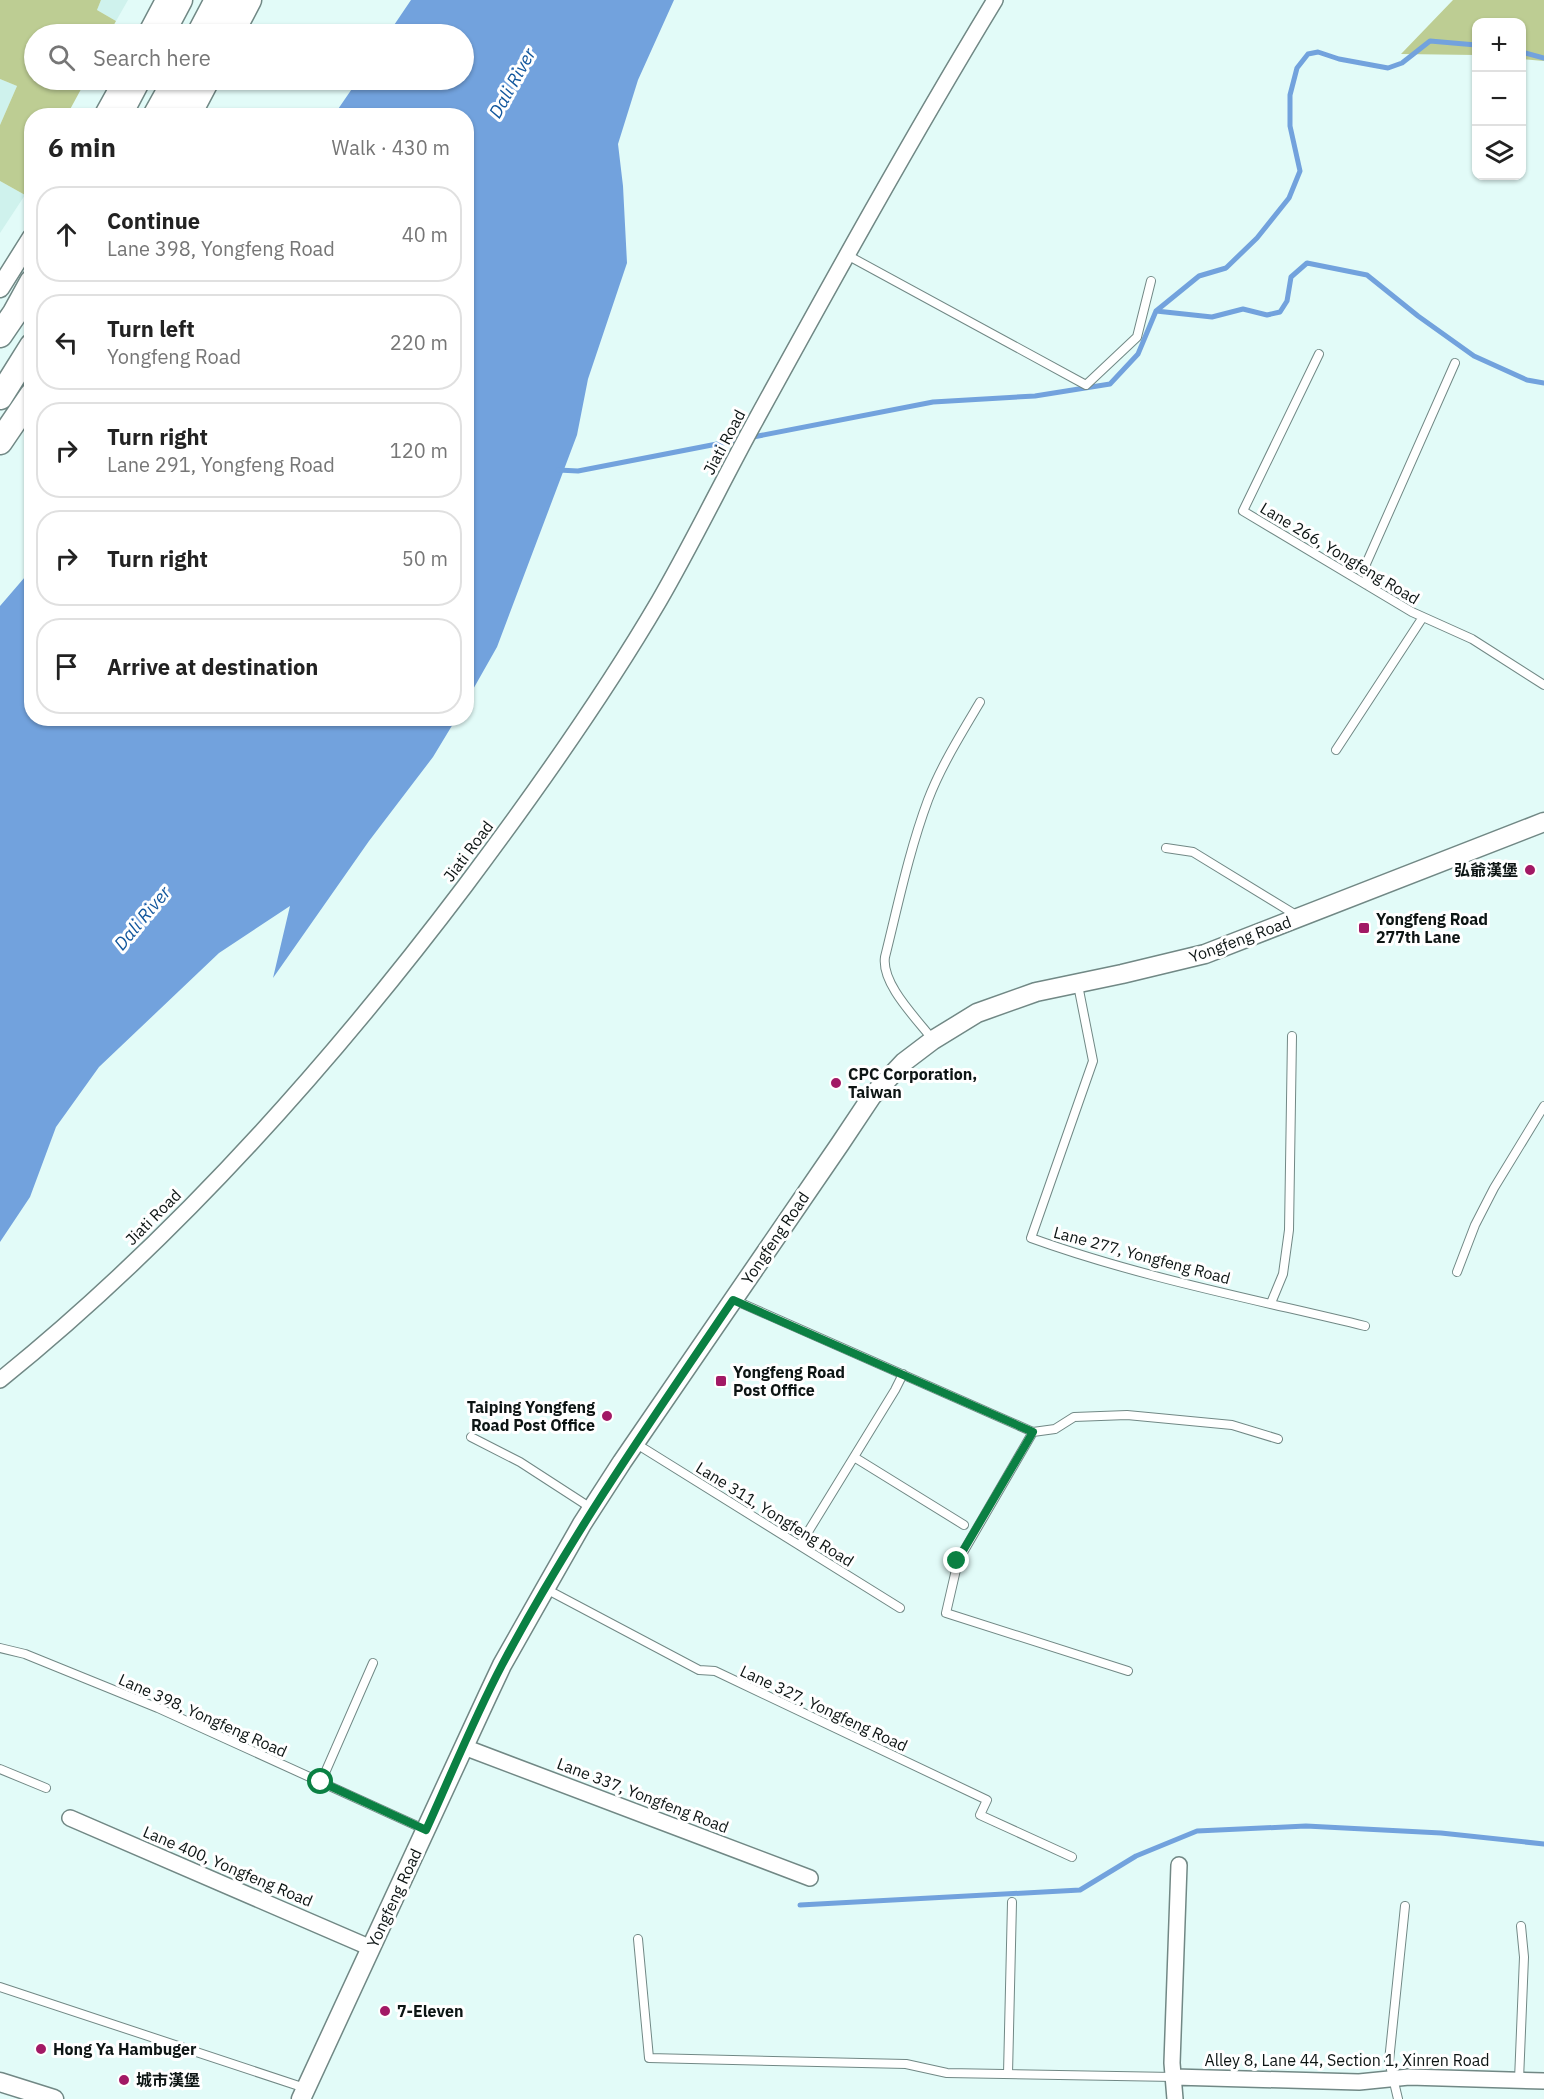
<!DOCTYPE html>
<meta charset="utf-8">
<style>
body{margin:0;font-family:"IBM Plex Sans","Noto Sans TC",sans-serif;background:#f2f2f2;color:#222}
.controls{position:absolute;right:18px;top:18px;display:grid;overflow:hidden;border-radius:12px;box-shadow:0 2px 4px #0004}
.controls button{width:54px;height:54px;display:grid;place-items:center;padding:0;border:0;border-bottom:2px solid #e0e0e0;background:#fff;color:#222;font:30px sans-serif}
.stop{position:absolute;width:18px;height:18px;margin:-14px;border:4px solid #0b8043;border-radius:50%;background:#fff}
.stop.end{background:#0b8043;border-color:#fff;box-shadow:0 2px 6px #0008}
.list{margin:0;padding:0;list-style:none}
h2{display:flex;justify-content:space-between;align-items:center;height:78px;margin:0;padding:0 24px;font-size:26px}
h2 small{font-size:20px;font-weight:400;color:#767676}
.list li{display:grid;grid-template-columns:39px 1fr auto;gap:18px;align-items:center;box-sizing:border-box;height:96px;margin:0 12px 12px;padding:0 12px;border:2px solid #e0e0e0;border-radius:24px}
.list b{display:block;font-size:22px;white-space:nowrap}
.list p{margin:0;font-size:20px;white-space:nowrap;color:#767676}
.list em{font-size:20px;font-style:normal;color:#767676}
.icon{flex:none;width:33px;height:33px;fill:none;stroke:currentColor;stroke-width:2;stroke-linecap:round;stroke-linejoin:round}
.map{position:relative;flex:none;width:1544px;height:2099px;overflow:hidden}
.search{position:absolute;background:#fff;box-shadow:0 2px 4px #0004;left:24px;top:24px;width:450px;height:66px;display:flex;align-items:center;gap:15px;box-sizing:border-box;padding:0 21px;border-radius:33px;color:#767676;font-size:22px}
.panel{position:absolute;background:#fff;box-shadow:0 2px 4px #0004;left:24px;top:108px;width:450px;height:618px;border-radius:24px}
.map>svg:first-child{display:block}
.built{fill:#cff2ed}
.green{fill:#bdcd93}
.water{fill:#72a2dd}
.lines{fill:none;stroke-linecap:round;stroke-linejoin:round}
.stream{stroke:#72a2dd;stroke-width:5}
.service-casing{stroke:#718885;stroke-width:10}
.minor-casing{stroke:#718885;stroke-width:18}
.tertiary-casing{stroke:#718885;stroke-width:21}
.trunk-casing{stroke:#718885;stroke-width:27}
.service{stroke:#fff;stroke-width:8}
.minor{stroke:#fff;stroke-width:15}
.tertiary{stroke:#fff;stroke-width:18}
.trunk{stroke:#fff;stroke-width:24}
.route{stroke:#0b8043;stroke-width:8}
.poi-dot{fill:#a21965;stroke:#fff;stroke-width:2}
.labels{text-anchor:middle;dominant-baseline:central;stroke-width:6;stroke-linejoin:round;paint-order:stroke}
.street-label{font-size:16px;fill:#0d1514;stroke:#fff}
.poi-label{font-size:16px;font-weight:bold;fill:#0d1514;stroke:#fff;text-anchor:start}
.water-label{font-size:18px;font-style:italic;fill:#12579d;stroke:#fff}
</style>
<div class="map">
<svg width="1544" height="2099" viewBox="0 0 1544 2099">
<rect width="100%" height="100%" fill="#e2fbf8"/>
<path class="built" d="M101,0H128L116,21L97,10Z
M0,79L17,86L0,125Z
M0,181L25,195L0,233Z"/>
<path class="green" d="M0,0H101L97,10L116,21L109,34H34V80H86L67,115L32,116L31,182L25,195L0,181V125L17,86L0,79Z
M1453,0H1544V61L1522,59V22H1476V55L1401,54Z"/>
<path class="water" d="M411,0H674L638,80L618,144L623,186L627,263L588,379L577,435L497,647L467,700L466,116L334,115L358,80H464V34H388Z
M31,570L32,718L456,719L433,757L369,841L273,978L290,906L219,953L99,1067L56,1127L30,1197L0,1242V606Z"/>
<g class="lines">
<path class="stream" d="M1522,52L1544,58
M1156,311L1212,317L1243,309L1267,315L1280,312L1287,301L1291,277L1307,263L1367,275L1418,316L1474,356L1527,380L1544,383
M558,470L578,471L933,402L1035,396L1110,384L1138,354L1156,311L1199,276L1226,268L1257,238L1289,198L1300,171L1290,126V95L1297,68L1308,54L1318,52L1339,59L1388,68L1402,63L1430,41L1476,45
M800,1905L1080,1890L1136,1856L1197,1831L1306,1826L1441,1833L1544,1844"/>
<g class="service-casing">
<path id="service" d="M847,255L1086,385L1137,337L1151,281
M1319,354L1243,511L1412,612L1472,639L1544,685
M1367,585L1366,564L1455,363
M1336,750L1423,617
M1166,848L1193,852L1296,915
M1078,985L1093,1061L1031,1238C1139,1277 1253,1299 1365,1326
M933,1040C917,1019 881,984 885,957C898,905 909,851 928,800C941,766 961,734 980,702
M1457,1272L1475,1225L1494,1188L1544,1106
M734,1300L1033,1432L1055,1429L1074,1417L1127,1415L1232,1425L1278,1439
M1271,1303L1283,1274L1289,1230L1292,1036
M1033,1432L958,1561L946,1613L1128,1671
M471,1437L520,1462L591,1508
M635,1443L900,1608
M854,1457L964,1525
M800,1545L895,1390L903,1374
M546,1589L699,1670L715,1671L987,1800L980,1815L1072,1857
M0,1648L25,1654L158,1708L426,1830
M0,1769L46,1788
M321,1782L373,1663
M638,1939L649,2058L906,2064L947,2073L1174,2077
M0,1987L305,2088
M1008,2074L1012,1902
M1519,2080L1524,1957L1521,1926
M1398,2099L1389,2061L1405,1906"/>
</g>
<g class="minor-casing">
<path id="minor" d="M0,1380C176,1238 329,1066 465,886C534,794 601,700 659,601C692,544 721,484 752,427C831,283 910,140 995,0
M464,1747L810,1878
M70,1818L371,1948
M1174,2077L1359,2082L1409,2077L1544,2081
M1175,2099L1172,2063L1179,1865"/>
</g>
<g class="tertiary-casing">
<path id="tertiary" d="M147,34L165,0
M214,34L233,0
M174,106L189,80
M103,116L123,80
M0,288L32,237
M0,2082L54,2099
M301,2099L487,1697L502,1665L545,1589L582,1524L622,1462L840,1144L872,1096L904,1062L933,1040L977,1013L1036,992L1122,974L1205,954L1544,822"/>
</g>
<g class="trunk-casing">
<path id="trunk" d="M162,34L180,0
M199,34L217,0
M231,34L249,0
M119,116L138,80
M155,116L175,80
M188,116L207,80
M0,335L15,313L32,282
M0,397L32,346
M0,442L32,395"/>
</g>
<use href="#service" class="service"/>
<use href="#minor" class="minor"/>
<use href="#tertiary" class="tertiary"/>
<use href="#trunk" class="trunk"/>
</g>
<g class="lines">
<path class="route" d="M321,1782L426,1830C451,1775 474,1718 502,1665C570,1537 652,1419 733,1300L1033,1432L957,1561"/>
</g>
<g class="poi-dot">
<circle cx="1530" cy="870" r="6"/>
<rect x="1358" y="922" width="12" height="12" rx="3"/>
<circle cx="836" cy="1083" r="6"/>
<rect x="715" y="1375" width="12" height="12" rx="3"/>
<circle cx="607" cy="1416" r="6"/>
<circle cx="385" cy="2011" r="6"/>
<circle cx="41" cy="2049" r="6"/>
<circle cx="124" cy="2080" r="6"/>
</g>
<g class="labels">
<g class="street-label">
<text transform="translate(724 442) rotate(-62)">Jiati Road</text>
<text transform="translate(1340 553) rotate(31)">Lane 266, Yongfeng Road</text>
<text transform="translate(468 851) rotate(-53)">Jiati Road</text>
<text transform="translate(1240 939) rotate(-20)">Yongfeng Road</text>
<text transform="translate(153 1217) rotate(-45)">Jiati Road</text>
<text transform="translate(775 1238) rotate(-56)">Yongfeng Road</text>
<text transform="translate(1142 1255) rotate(15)">Lane 277, Yongfeng Road</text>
<text transform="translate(775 1514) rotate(32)">Lane 311, Yongfeng Road</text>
<text transform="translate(824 1708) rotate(25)">Lane 327, Yongfeng Road</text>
<text transform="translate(203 1715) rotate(24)">Lane 398, Yongfeng Road</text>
<text transform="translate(643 1795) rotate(21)">Lane 337, Yongfeng Road</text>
<text transform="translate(228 1866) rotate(23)">Lane 400, Yongfeng Road</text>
<text transform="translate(394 1898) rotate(-65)">Yongfeng Road</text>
<text x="1347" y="2060">Alley 8, Lane 44, Section 1, Xinren Road</text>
</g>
<g class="poi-label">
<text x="1518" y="870" text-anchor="end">弘爺漢堡</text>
<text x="1376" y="919">Yongfeng Road<tspan x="1376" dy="18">277th Lane</tspan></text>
<text x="848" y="1074">CPC Corporation,<tspan x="848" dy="18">Taiwan</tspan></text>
<text x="733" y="1372">Yongfeng Road<tspan x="733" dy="18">Post Office</tspan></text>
<text x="595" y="1407" text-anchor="end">Taiping Yongfeng<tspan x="595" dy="18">Road Post Office</tspan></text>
<text x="397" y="2011">7-Eleven</text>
<text x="53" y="2049">Hong Ya Hambuger</text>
<text x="136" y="2080">城市漢堡</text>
</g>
<g class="water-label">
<text transform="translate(512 83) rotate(-61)">Dali River</text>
<text transform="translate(142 918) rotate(-50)">Dali River</text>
</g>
</g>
</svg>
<div class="controls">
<button>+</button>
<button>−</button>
<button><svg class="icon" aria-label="layers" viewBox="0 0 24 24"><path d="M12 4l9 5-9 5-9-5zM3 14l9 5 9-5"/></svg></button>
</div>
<div class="stop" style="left:321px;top:1782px"></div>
<div class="stop end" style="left:957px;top:1561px"></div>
<div class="search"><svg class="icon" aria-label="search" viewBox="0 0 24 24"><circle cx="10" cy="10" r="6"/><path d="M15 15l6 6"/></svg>Search here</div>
<section class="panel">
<h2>6 min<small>Walk · 430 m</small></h2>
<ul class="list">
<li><svg class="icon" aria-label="ahead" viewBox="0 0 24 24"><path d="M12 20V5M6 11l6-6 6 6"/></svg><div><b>Continue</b><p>Lane 398, Yongfeng Road</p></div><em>40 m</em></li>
<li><svg class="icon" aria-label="left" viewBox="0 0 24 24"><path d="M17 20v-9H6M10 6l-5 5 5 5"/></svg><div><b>Turn left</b><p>Yongfeng Road</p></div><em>220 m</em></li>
<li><svg class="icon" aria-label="right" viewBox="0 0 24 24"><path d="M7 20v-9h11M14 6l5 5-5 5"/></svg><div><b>Turn right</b><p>Lane 291, Yongfeng Road</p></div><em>120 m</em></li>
<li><svg class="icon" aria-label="right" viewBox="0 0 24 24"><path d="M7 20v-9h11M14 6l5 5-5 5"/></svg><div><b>Turn right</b></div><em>50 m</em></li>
<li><svg class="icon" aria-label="arrive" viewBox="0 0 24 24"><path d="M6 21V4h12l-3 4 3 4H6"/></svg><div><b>Arrive at destination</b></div></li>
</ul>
</section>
</div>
